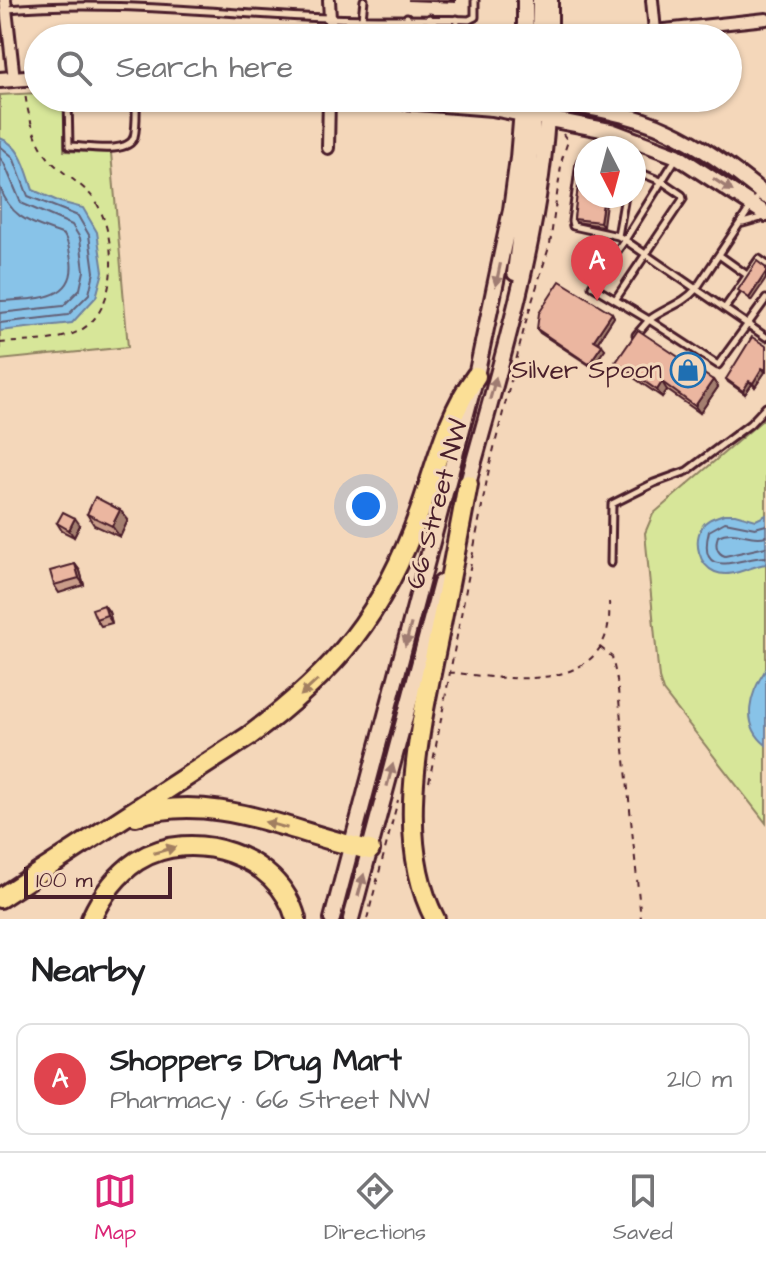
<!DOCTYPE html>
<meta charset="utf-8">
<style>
body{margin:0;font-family:"Architects Daughter",sans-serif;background:#f2f2f2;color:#202124}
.compass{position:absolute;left:574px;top:136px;width:72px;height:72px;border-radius:50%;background:#fff;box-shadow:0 2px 6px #0004;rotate:174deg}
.scale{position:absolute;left:24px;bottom:20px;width:148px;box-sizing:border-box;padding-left:8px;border:4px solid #4a1f2b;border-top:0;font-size:22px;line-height:28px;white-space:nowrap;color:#4a1f2b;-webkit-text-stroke:6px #f4d7ba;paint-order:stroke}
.you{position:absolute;left:366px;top:506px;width:28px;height:28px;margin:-20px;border:6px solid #fff;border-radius:50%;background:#1a73e8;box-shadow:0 0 0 12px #1a73e833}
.badge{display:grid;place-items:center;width:52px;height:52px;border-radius:50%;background:#db2777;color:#fff;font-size:26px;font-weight:700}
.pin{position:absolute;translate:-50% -66px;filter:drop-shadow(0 2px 4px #0008)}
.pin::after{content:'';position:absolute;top:42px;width:28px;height:24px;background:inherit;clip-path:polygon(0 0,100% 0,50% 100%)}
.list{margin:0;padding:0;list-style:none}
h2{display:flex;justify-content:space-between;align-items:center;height:104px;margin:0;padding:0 32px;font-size:34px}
h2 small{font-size:26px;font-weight:400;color:#757577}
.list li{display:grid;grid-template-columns:52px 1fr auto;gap:24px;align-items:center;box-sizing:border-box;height:112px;margin:0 16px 16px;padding:0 16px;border:2px solid #e0e0e0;border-radius:16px}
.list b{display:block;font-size:30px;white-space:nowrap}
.list p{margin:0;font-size:26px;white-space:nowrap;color:#757577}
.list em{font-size:26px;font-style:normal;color:#757577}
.icon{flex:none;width:44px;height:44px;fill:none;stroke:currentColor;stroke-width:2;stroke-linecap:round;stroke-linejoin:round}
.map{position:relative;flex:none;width:766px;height:919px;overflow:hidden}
.search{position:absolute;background:#fff;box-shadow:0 2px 6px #0004;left:24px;right:24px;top:24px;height:88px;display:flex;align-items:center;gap:20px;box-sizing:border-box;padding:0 28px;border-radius:44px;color:#757577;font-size:30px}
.sheet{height:232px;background:#fff}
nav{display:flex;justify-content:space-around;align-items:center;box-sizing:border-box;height:112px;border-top:2px solid #e0e0e0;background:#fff;font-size:22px;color:#757577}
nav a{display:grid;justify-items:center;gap:4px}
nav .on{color:#db2777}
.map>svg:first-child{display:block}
.green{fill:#d7e699;stroke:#908262;stroke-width:2}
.water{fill:#88c3e8;stroke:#6f819c;stroke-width:2}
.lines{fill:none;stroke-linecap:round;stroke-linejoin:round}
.shore{stroke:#636177;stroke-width:2}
.lane-casing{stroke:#4a1f2b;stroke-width:11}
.street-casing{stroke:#4a1f2b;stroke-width:16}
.secondary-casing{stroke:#4a1f2b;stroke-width:20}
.highway-casing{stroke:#4a1f2b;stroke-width:24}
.path{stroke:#4a1f2b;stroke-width:2;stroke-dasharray:6 6;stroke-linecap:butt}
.lane{stroke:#f4d7ba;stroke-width:5}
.street{stroke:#f4d7ba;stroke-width:10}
.secondary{stroke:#f4d7ba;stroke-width:14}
.highway{stroke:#fbdf96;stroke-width:18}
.wall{fill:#ca9d8a;stroke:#4a1f2b;stroke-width:2}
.shaded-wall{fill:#a47f70;stroke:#4a1f2b;stroke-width:2}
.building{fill:#ebb6a0;stroke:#4a1f2b;stroke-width:2}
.oneway{fill:#9f7b72}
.oneway2{fill:#a27f60}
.labels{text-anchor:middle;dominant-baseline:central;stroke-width:6;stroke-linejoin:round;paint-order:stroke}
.poi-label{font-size:26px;fill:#4a1f2b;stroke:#f4d7ba;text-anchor:end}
.street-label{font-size:26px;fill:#4a1f2b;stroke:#f4d7ba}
</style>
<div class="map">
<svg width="766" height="919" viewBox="0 0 766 919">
<rect width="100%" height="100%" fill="#f4d7ba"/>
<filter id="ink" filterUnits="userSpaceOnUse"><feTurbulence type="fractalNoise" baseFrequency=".0125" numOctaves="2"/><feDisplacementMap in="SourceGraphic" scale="16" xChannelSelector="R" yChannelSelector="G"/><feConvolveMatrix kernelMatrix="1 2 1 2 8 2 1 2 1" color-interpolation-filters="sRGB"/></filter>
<g filter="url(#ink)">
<path class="green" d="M38,93V98H65L64,151L111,153L128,347L0,360V95Z
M766,417V823L663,691L659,678L645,533L653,514Z"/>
<path class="water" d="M0,138C22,146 26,170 33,190L60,202L83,208L97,232L103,272L96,297L72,323L0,331Z
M724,514H735L756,520L766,515V564C750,566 731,579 715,572C699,565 693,542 702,527C706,519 716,517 724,514Z
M766,669V745C740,724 750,693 766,669Z"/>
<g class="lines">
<path class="shore" d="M0,146L13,157L28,196L78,216L89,235L94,272L89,294L68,315L0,323
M0,158L4,163L21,203L72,225L80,238L84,271L80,289L63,306L0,313
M0,187C12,221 33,223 64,235C69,243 69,250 71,260C77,302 31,299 0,301
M766,525L755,528L725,522L709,531C696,583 741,557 766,557
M766,536C749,541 735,527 718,536C715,544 716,553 725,556L766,547"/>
<g class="lane-casing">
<path id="lane" d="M7,9C115,0 221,14 329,18C376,20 423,18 469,20L475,17V0
M362,18L364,0
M406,38L407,17
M429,38L430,18
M456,38L457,19
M68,98L69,146C84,146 129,155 134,137C137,125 136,110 136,98
M586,155L580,162L572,221L573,226L618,236L625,240L677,157
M760,193L696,289L766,337
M743,223L764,217
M618,236L625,196
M719,255L747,275
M615,300L683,199L682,195L663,182L634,170
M725,308L759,259L766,264
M636,335L649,320L592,286L625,240L696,289C683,304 665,308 649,320L718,365L766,299
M611,563L612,504L654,483L687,471L750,424L766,407"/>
</g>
<g class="street-casing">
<path id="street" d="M5,0L14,79
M329,0L331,38
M652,0L655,31L766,19
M328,148L329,98"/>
</g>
<g class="secondary-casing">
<path id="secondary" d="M525,38V0
M539,38L540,0
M550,38V0
M0,80L38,77
M369,98L492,108L611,131L677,156L766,214
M525,98C573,105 625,110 669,131C704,147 736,171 766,196
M515,273L532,135V111
M465,494C500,365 543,232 548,98
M332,919L476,376L511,210L518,158L523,98
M351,919L441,583"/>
</g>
<g class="highway-casing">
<path id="highway" d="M136,816C213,790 294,834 370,850
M0,898L249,736C336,671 383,615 420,511C436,466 447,415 476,376
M91,919C101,897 116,875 137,861C192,826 279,855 296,919
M435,919C391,836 423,716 440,629C450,581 459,532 468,484"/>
</g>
<path class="path" d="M0,343C25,341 56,343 79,331C120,310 117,237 96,202C86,186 64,175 51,161C36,145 27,113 25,92
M600,647L612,657L617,680L641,919
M449,672C509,680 616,696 609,602
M429,782L490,464L526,321L550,244L562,159L568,141L563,134
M367,919L398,800"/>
<use href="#lane" class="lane"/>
<use href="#street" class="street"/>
<use href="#secondary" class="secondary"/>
<use href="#highway" class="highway"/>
</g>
<path class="wall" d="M408,0H455V2Z
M582,155L603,226L576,222L574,219Z
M612,313L614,317L598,342L605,349L592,367L540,333L537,329Z
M766,346V372H765L755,387L752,384L745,394L728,382L726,379Z
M616,362L713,380L718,387L700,413L667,390L662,397L621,369Z
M120,510L128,520L120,537L94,525L87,514Z
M57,523L80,525L74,537L62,531Z
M75,564L80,571L84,585L59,593L54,585Z
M104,605L109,612L112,623L101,626L96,619Z"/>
<path class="shaded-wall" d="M604,196H607L603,226L600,222Z
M766,272V279L751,301L749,298Z
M612,313L614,317L597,343L594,340Z
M602,345L605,349L592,367L589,364Z
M762,368L765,372L755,387L753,383Z
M713,380L718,387L700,413L695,406Z
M749,381L752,384L745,394L743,391Z
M662,382L667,390L662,397L657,390Z
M120,510L128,520L120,537L112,526Z
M75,518L80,525L74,537L69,530Z
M75,564L80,571L84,585L79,578Z
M104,605L109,612L112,623L107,615Z"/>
<path class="building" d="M348,33L385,35V38H348Z
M473,33H488V38H473Z
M582,155H586V196H604L600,222L574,219Z
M757,261L766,268V272L749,298L738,290Z
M560,281L612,313L594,340L602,345L589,364L537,329L539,313Z
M638,330L713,380L695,406L662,382L657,390L616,362Z
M752,337L766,346V370L762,368L753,383L749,381L743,391L726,379Z
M95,497L120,510L112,526L87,514Z
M63,512L75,518L69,530L57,523Z
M75,564L79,578L54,585L50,571Z
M104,605L107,615L96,619L92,609Z"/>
<defs><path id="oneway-solid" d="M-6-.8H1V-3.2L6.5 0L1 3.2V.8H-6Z" transform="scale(2)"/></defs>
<g class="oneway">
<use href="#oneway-solid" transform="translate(723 185) rotate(33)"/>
<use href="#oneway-solid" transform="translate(498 275) rotate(102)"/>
<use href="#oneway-solid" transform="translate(493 388) rotate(-75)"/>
<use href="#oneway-solid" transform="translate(408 635) rotate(105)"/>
<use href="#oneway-solid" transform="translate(390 775) rotate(-75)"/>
<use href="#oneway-solid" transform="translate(361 885) rotate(-75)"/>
</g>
<g class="oneway2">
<use href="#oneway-solid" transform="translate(309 688) rotate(137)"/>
<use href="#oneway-solid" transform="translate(276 825) rotate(-164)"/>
<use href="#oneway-solid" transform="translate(165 850) rotate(-16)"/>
</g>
</g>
<defs>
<g id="shop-ring" transform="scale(1.8)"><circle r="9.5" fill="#f4d7ba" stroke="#1f6fb2" stroke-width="1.5"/><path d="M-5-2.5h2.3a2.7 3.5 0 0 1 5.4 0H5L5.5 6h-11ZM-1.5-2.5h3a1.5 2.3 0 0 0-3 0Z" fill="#1f6fb2"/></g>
</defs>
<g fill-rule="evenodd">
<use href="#shop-ring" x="688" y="370"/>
</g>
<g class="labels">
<g class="poi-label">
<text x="662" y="370">Silver Spoon</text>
</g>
<g class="street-label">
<text transform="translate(437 504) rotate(-75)">66 Street NW</text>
</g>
</g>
</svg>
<svg class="compass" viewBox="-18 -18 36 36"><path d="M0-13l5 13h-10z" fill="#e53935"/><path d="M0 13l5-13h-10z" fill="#757577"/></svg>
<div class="scale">100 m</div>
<div class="you"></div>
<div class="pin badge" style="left:597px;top:301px;background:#e0444e">A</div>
<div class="search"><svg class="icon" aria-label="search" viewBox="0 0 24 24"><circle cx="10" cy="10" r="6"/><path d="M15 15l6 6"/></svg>Search here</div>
</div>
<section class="sheet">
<h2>Nearby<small></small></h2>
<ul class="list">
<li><span class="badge" style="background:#e0444e">A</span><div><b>Shoppers Drug Mart</b><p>Pharmacy · 66 Street NW</p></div><em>210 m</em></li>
</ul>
</section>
<nav>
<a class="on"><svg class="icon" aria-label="map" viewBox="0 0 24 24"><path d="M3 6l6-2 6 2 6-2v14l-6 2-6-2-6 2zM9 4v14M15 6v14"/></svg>Map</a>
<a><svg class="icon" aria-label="directions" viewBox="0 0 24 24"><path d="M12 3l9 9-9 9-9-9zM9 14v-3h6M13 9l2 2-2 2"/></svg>Directions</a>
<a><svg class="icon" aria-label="saved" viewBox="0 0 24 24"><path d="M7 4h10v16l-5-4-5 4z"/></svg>Saved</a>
</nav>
